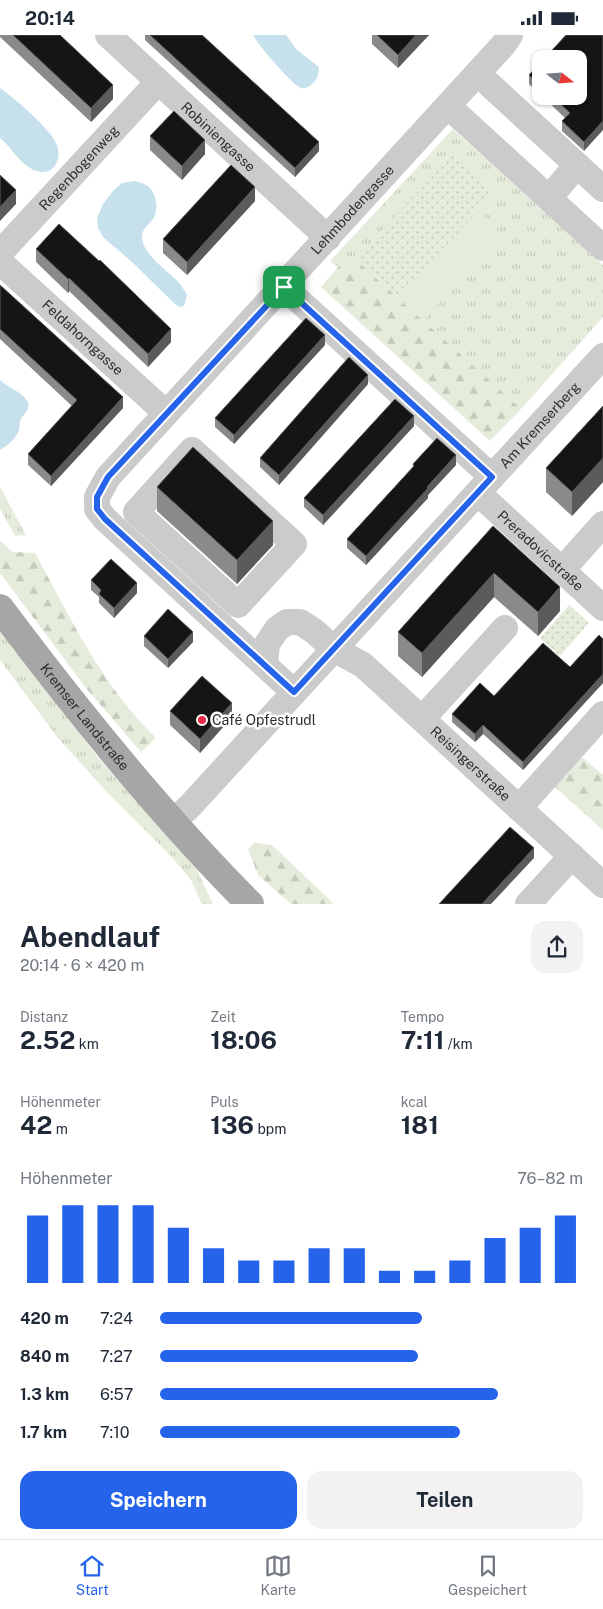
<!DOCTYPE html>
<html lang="de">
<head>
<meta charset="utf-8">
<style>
  :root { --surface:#fff; --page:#f2f2f3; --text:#1f2937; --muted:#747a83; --line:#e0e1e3; --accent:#2563eb }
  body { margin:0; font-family:"Public Sans",sans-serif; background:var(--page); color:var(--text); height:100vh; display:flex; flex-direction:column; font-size:19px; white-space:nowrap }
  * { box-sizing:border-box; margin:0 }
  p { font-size:16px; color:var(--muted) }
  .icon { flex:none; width:28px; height:28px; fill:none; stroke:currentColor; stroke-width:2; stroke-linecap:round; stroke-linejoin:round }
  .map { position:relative; height:869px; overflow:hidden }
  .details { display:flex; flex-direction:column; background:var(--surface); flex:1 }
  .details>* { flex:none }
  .needle { width:32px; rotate:107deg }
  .buttons { position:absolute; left:532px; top:15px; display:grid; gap:10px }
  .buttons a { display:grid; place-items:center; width:55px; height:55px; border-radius:10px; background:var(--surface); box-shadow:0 1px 4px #0004; font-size:25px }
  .pin { position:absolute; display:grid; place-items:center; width:42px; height:42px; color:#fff; margin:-21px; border-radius:10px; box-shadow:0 2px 8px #0006 }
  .round { display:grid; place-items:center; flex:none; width:52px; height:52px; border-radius:15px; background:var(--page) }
  .overview { display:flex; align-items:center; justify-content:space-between; height:85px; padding:0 20px }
  h1 { font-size:28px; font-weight:700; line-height:38px }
  .figures { display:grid; grid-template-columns:repeat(3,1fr); gap:8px; height:85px; padding:5px 20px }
  .figures div { display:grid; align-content:center }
  .figures b { font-size:25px; font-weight:700 }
  .figures small { font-size:14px; font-weight:400 }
  .figures p { font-size:14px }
  .chart { height:140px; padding:10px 20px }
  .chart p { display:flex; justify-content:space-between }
  .chart svg { width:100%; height:90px; margin-top:5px; stroke:var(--accent); stroke-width:6 }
  .action { display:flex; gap:10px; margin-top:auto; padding:10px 20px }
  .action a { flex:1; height:58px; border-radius:15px; background:var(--accent); color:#fff; font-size:20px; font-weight:700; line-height:58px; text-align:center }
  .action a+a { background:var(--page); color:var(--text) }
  ul { padding:0 20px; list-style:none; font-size:16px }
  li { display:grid; grid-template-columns:80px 60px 1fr; align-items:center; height:38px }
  li i { height:12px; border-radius:6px; background:var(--accent) }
  .status { display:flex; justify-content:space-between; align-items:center; height:35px; padding:0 25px; background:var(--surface); direction:ltr }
  .status svg { height:14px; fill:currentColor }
  .tabs { display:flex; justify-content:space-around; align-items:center; height:70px; border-top:1px solid var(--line); background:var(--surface); font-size:14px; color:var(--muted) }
  .tabs a { display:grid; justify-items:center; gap:2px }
  .tabs .active { color:var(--accent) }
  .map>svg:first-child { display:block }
</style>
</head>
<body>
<div class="status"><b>20:14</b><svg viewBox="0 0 49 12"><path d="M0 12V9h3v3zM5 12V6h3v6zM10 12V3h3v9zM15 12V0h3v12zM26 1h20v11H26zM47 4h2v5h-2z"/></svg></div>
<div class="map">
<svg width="603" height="869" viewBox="0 0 603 869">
  <defs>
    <pattern id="grass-tufts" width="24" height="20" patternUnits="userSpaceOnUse" patternTransform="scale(1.25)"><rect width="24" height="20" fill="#e5ecdb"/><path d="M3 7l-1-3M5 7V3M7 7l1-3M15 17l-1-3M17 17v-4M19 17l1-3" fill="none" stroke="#c5cbbc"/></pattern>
    <pattern id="forest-firs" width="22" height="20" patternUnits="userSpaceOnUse" patternTransform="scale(1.25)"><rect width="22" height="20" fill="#e5ecdb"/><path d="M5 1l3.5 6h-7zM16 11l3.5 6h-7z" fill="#c5cbbc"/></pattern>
    <pattern id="park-dots" width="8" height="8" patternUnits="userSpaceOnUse" patternTransform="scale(1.25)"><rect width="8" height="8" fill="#e5ecdb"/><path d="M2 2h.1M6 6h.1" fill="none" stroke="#c5cbbc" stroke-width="1.8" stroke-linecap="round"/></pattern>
  </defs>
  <rect width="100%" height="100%" fill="#fff"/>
  <!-- grass -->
  <g fill="url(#grass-tufts)">
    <path d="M453 94 603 230V282L521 374 355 225 338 232 330 226Z"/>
    <path d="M0 452 26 500 15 501 0 474Z"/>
    <path d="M0 591 33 639 96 720 196 833 213 869H202L191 845 171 821 105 755 58 703 0 625Z"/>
  </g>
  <!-- forest -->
  <g fill="url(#forest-firs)">
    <path d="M355 224 521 374 490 406 321 252 338 232Z"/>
    <path d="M0 506 13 517 35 518C70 582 102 651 156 703L141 717 86 653 0 538Z"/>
    <path d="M582 722 603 740V795L555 752Z"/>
    <path d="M255 808 272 810 334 869H291L258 840 248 814Z"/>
  </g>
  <!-- park -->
  <g fill="url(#park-dots)">
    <path d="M453 119 495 158 398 263 355 224Z"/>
    <path d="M569 570 589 588 560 621 540 603Z"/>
  </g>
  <!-- pitch -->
  <path fill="#e5ecdb" d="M478 176 502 199 423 286 398 263Z"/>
  <!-- water -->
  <g fill="#c6e1ec">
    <path d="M253 0H286L297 15 319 32C319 39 317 45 312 49 309 52 305 54 301 53 293 51 257 9 253 0Z"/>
    <path d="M0 53C18 66 37 83 51 100 69 122 52 147 30 133 17 125 11 112 0 103Z"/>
    <path d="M135 146C138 147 143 148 146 150 156 156 159 172 154 182 151 189 142 192 142 202 142 220 170 237 181 250 183 253 185 257 187 260L184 271 179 272 174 268 133 228 103 202 98 193 97 183 103 169 113 156 122 148Z"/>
    <path d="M0 345C7 352 18 355 25 363 33 373 25 377 21 384 19 387 20 392 19 395 16 404 8 410 0 415Z"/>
  </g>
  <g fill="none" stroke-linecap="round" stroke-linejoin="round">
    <!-- minor -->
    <g stroke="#cbcbcb" stroke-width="26">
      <path id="s1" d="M108 0 328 203"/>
      <path d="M490 50 603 154"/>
      <path d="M448 71 603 213"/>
      <path d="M549 163 577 130"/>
      <path id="s2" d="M0 218 158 47"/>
      <path id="s3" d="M0 227 166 378"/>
      <path d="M284 252 492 442"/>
      <path d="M192 415 294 509 238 570 136 477Z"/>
      <path id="s4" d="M478 458 603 573"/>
      <path d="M562 535 603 489"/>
      <path id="s5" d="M265 629 267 609 277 594 287 587H300L314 596 334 614 363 630 603 850"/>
      <path id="s6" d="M294 657 105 484 97 474V462L108 442 504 9 510 0"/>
      <path d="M422 684 505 593"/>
      <path d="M519 773 603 679"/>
      <path id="s7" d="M174 786 190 771 603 321"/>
      <path d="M528 869 572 821"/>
    </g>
    <!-- major -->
    <path stroke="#a6a6a6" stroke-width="28" id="s8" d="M0 573C77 676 159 778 250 869"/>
  </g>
  <!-- wall -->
  <g fill="#8a8a8a">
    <path d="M0 0H60L113 64 91 87 0 2Z"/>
    <path d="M145 0H202L319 116 295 142 145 5Z"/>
    <path d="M372 0H429L398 33 372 9Z"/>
    <path d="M603 0 584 116 562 96V86L565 83 542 61H579Z"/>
    <path d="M541 27V61L529 49V40Z"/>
    <path d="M150 101 205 119 182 145 150 115Z"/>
    <path d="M255 166 187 240 163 218V204Z"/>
    <path d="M36 214 171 307 148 332 69 256 68 258 36 227Z"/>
    <path d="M0 250 123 373 51 451 28 430V419L72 371 0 304Z"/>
    <path d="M325 310 234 409 215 392V383Z"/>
    <path d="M368 349 279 450 260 432V423Z"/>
    <path d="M603 371V447L572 481 546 457V433Z"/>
    <path d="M414 391 323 490 304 472V463Z"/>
    <path d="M413 429 456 430 428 460V463L366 530 347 513V504L413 432Z"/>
    <path d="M157 452 273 510 237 549 157 476Z"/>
    <path d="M493 491 560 576 538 601 494 562 422 642 398 621V597Z"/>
    <path d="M91 545 137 558 114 583 99 568V562L91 555Z"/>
    <path d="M144 601 193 607 168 633 144 611Z"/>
    <path d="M603 604V648L523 735 483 699 475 707 452 687V679L570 632Z"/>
    <path d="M170 676 232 682 200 718 170 690Z"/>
  </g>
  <!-- shaded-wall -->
  <g fill="#5b5b5b">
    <path d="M416 0H429L398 33V20Z"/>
    <path d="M113 50V64L91 87V73Z"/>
    <path d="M603 86V95L584 116V107Z"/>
    <path d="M205 105V119L182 145V131Z"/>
    <path d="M319 107V116L295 142V133Z"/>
    <path d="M255 152V166L187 240V227Z"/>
    <path d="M16 155V169L0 186V172Z"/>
    <path d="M69 243V256L68 258V244Z"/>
    <path d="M171 294V307L148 332V319Z"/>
    <path d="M325 300V310L234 409V400Z"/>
    <path d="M368 340V349L279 450V440Z"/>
    <path d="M123 362V373L51 451V441Z"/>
    <path d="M414 381V391L323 490V480Z"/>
    <path d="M456 420V430L428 460V463L366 530V521Z"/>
    <path d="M603 423V447L572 481V457Z"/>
    <path d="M273 486V510L237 549V525Z"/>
    <path d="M494 538V562L422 642V618Z"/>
    <path d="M137 548V558L114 583V573Z"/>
    <path d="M560 552V576L538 601V577Z"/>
    <path d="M193 597V607L168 633V624Z"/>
    <path d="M603 639V648L523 735V727Z"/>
    <path d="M232 668V682L200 718V704Z"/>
    <path d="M483 690V699L475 707V699Z"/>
    <path d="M534 813V823L491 869H482Z"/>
  </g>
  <!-- building -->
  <g fill="#151515" stroke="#5b5b5b">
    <path d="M13 0H60L113 50 91 73Z"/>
    <path d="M150 0H202L319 107 295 133Z"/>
    <path d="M377 0H416L398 20Z"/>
    <path d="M566 0H603V86L584 107 562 86 570 78 552 61H579V24H544Z"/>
    <path d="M541 27V51L529 40Z"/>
    <path d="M174 76 205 105 182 131 150 101Z"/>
    <path d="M231 130 255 152 187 227 163 204Z"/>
    <path d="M0 140 16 155 0 172Z"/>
    <path d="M59 189 99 226 100 225 171 294 148 319 69 243 68 244 36 214Z"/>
    <path d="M0 250 123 362 51 441 28 419 77 365 0 294Z"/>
    <path d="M306 283 325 300 234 400 215 383Z"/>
    <path d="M349 322 368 340 279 440 260 423Z"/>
    <path d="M395 364 414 381 323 480 304 463Z"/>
    <path d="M603 371V423L572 457 546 433Z"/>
    <path d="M437 403 456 420 427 452 428 453 366 521 347 504 414 431 413 429Z"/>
    <path d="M193 412 273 486 237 525 157 452Z"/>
    <path d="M493 491 560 552 538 577 494 538 422 618 398 597Z"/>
    <path d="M111 524 137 548 114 573 99 559 101 555 91 545Z"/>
    <path d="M168 574 193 597 168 624 144 601Z"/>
    <path d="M599 600 603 604V639L523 727 483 690 475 699 452 679 480 648 494 661 543 608 570 632Z"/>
    <path d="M202 641 232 668 200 704 170 676Z"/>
    <path d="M510 792 534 813 482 869H439Z"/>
  </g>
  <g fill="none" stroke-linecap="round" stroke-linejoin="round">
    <defs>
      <path id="route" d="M284 252 492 442 294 657 105 484 97 474V462L108 442Z"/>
    </defs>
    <!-- route casing -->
    <use href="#route" stroke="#fff" stroke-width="10"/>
    <!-- route -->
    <use href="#route" stroke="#2563eb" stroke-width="6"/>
  </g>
  <!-- markers -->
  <circle fill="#ea2a49" stroke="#fff" stroke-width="2" cx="202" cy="685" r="5"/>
  <g text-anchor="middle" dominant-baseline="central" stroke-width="5" stroke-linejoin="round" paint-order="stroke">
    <!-- street labels -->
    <g font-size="14" fill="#2e2e2e" stroke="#fff">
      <text stroke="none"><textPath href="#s1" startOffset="150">Robiniengasse</textPath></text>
      <text stroke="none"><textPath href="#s2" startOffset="116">Regenbogenweg</textPath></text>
      <text stroke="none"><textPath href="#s6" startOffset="666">Lehmbodengasse</textPath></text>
      <text stroke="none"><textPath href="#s3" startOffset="112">Feldahorngasse</textPath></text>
      <text stroke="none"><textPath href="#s7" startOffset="539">Am Kremserberg</textPath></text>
      <text stroke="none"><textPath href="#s4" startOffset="85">Preradovicstraße</textPath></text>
      <text stroke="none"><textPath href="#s8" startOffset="138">Kremser Landstraße</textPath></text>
      <text stroke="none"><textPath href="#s5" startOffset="286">Reisingerstraße</textPath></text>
    </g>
    <!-- poi labels -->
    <g font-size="14" fill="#2e2e2e" stroke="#fff" text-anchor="start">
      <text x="212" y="685">Café Opfestrudl</text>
    </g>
  </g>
</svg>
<div class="buttons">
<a><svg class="needle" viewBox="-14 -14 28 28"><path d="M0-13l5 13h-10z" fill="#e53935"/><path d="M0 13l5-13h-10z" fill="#747a83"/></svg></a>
</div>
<div class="pin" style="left:284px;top:252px;background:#1e9e55"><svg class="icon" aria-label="arrive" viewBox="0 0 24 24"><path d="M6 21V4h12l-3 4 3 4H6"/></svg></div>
</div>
<section class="details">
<div class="overview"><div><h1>Abendlauf</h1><p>20:14 · 6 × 420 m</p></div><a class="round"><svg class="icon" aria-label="share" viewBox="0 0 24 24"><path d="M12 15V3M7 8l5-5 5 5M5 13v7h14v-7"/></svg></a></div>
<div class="figures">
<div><p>Distanz</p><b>2.52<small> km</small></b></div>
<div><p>Zeit</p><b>18:06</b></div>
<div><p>Tempo</p><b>7:11<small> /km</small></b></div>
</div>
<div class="figures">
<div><p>Höhenmeter</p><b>42<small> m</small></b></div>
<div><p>Puls</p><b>136<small> bpm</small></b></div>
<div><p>kcal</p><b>181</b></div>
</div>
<div class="chart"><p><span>Höhenmeter</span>76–82 m</p>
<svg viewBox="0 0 160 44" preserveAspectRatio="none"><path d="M5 44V11M15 44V6M25 44V6M35 44V6M45 44V17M55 44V27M65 44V33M75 44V33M85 44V27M95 44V27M105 44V38M115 44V38M125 44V33M135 44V22M145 44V17M155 44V11"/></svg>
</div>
<ul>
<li><b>420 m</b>7:24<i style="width:62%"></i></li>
<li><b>840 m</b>7:27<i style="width:61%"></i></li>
<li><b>1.3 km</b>6:57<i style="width:80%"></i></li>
<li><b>1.7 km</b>7:10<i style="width:71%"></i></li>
</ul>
<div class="action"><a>Speichern</a><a>Teilen</a></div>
</section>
<nav class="tabs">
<a class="active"><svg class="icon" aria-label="home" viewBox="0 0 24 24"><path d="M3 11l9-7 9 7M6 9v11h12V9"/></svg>Start</a>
<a><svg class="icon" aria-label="map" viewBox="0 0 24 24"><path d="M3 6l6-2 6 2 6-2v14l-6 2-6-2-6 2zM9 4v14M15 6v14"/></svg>Karte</a>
<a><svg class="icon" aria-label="saved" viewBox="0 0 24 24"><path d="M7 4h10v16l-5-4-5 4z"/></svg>Gespeichert</a>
</nav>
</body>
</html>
